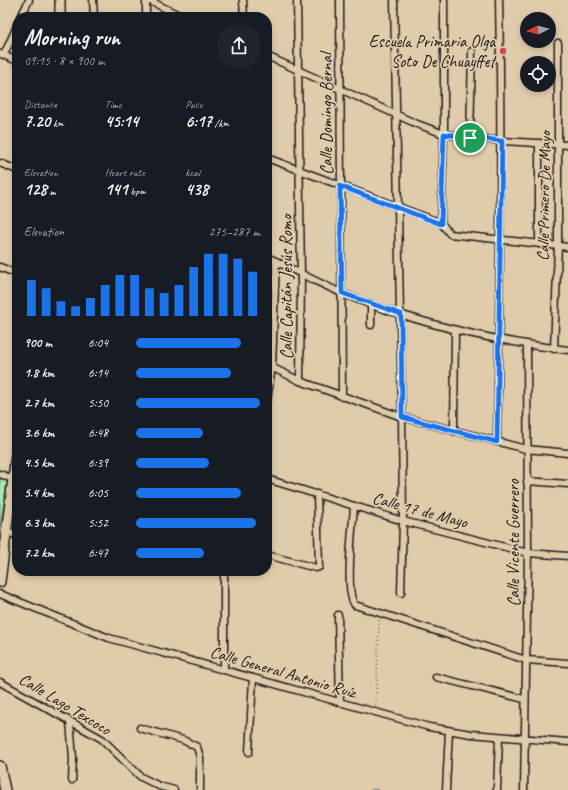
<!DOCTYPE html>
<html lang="en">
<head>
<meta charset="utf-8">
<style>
  :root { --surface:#171b24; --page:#20242c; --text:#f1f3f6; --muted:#9ea1a6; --accent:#1a73e8 }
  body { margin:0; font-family:Caveat,sans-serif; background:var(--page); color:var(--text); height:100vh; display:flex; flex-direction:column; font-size:15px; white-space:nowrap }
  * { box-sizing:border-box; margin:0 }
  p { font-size:13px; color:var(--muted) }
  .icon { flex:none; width:22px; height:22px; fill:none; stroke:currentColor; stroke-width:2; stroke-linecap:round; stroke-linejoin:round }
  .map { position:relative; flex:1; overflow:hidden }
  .sheet { position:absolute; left:12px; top:12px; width:260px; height:564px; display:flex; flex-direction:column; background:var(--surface); border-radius:16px; box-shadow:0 2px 6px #0003 }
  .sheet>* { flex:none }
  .needle { width:26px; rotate:264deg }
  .controls { position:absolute; left:520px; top:12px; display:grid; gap:8px }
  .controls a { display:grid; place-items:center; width:36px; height:36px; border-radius:50%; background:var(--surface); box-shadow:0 2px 6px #0003; font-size:20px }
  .pin { position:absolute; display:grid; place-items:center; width:34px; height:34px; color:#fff; margin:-17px; border:2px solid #fff; border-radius:50%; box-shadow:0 1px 4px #0007 }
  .round { display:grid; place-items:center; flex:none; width:42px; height:42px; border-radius:16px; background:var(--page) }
  .overview { display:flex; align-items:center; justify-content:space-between; height:68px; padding:0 12px }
  h1 { font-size:22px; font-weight:800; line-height:30px }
  .metrics { display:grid; grid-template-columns:repeat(3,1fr); gap:6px; height:68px; padding:4px 12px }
  .metrics div { display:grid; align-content:center }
  .metrics b { font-size:17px; font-weight:800 }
  .metrics small { font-size:11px; font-weight:400 }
  .metrics p { font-size:11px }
  .chart { height:112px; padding:8px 12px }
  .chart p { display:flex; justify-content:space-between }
  .chart svg { width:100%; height:72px; margin-top:4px; stroke:var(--accent); stroke-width:6 }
  ul { padding:0 12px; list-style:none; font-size:13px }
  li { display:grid; grid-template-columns:64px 48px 1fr; align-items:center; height:30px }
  li i { height:10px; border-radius:5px; background:var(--accent) }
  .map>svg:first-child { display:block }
</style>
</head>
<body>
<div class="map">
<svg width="568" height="790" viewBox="0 0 568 790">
  <rect width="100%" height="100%" fill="#e0ccaa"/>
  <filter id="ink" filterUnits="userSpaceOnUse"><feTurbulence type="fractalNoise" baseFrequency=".025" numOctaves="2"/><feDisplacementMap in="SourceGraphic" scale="8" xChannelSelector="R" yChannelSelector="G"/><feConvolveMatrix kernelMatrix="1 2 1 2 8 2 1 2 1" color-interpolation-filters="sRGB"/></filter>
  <g filter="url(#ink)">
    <!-- green -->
    <path fill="#a9edb8" stroke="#62846a" d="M0 478 7 481 0 528Z"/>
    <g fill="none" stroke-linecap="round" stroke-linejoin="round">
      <!-- stream -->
      <path stroke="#678ba1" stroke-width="2" d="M372 790H377"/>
      <defs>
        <g id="street">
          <path d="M93 0 94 17"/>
          <path d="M148 0 183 17"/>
          <path d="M243 0 244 17"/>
          <path d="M297 0 301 274 300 381"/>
          <path d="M340 0 342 397"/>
          <path d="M394 0 402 417 403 521 401 593"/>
          <path d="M444 0V134L441 223 450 234 568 247"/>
          <path d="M21 17 29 0"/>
          <path d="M146 17V0"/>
          <path d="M1 54 17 61"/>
          <path d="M4 55 17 26"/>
          <path d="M267 56 417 124 444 134 502 141 568 145"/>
          <path d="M470 138 472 51"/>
          <path d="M539 143V244"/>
          <path d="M267 158 441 223"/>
          <path d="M0 163 17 170"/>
          <path d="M267 257C293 269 318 283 344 294 416 323 491 341 568 350"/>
          <path d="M0 267 17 274"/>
          <path d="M371 304V325"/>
          <path d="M554 349 558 246V43"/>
          <path d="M267 365 300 381 402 417 526 449 568 453"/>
          <path d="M267 400 272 367 276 261"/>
          <path d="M454 431 455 330"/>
          <path d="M497 442C500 294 502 147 499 0"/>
          <path d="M0 474 15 480"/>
          <path d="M267 479 403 521 528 553 568 556"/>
          <path d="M527 481 568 484"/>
          <path d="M354 506C353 524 344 594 355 605L526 660 568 663"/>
          <path d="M7 531 17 536"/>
          <path d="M267 555 316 568 319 567 317 494"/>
          <path d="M224 571V670"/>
          <path d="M0 594 109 638 429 727 471 734 568 742"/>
          <path d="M338 615 340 703"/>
          <path d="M436 677 524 699"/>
          <path d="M0 682 102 739 141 777 159 786 174 790"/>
          <path d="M70 722 73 758 72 780"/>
          <path d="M140 728 183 740 197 747 200 757V790"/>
          <path d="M249 752 253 678"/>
          <path d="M446 790 449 731"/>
          <path d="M497 790 499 737"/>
          <path d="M524 790 528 553 527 346"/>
        </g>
        <g id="secondary">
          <path d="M60 0V17"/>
          <path d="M0 582 17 447"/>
          <path d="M0 766 5 790"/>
        </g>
      </defs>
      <!-- street casing -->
      <use href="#street" stroke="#1c1c1c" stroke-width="9"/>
      <!-- secondary casing -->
      <use href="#secondary" stroke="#1c1c1c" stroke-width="12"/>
      <!-- path -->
      <path stroke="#1c1c1c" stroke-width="1" stroke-dasharray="1 3" stroke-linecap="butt" d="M376 705 379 620"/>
      <!-- street -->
      <use href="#street" stroke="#e0ccaa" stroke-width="6"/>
      <!-- secondary -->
      <use href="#secondary" stroke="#e0ccaa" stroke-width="9"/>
    </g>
  </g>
  <g fill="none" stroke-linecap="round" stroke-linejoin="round" filter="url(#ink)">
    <defs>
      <path id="route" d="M444 134 502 141 497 442 402 417 401 314 342 293 340 186 441 224Z"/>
    </defs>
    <!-- route casing -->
    <use href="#route" stroke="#fff" stroke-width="8"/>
    <!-- route -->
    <use href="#route" stroke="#1a73e8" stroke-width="5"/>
  </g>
  <!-- markers -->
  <circle fill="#d1495b" stroke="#e0ccaa" stroke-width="1.5" cx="503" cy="51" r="4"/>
  <g text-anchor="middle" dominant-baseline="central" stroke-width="3.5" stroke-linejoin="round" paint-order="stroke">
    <!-- poi labels -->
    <g font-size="17" fill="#1c1c1c" stroke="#e0ccaa" text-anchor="end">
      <text x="495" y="41">Escuela Primaria Olga<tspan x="495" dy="20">Soto De Chuayffet</tspan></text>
    </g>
    <!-- street labels -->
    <g font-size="17" fill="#1c1c1c" stroke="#e0ccaa">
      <text transform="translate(326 114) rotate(-90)">Calle Domingo Bernal</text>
      <text transform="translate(544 196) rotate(-89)">Calle Primero De Mayo</text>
      <text transform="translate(286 287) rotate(-90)">Calle Capitán Jesús Romo</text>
      <text transform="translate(420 510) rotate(15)">Calle 17 de Mayo</text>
      <text transform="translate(513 543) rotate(-90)">Calle Vicente Guerrero</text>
      <text transform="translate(283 672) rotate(16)">Calle General Antonio Ruíz</text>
      <text transform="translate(65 704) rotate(31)">Calle Lago Texcoco</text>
    </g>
  </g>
</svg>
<div class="controls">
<a><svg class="needle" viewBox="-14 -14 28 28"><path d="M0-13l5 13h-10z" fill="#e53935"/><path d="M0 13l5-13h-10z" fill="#9ea1a6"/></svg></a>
<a><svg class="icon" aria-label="locate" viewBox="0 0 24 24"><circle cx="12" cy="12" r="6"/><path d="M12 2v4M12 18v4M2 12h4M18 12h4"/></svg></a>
</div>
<div class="pin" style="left:470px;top:138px;background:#1e9e55"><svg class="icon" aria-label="arrive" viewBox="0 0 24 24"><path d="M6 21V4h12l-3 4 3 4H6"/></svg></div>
<section class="sheet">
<div class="overview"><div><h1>Morning run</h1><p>09:15 · 8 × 900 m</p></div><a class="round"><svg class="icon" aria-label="share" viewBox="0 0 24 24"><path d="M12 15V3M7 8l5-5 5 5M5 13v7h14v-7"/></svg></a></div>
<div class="metrics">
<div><p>Distance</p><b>7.20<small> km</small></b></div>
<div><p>Time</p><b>45:14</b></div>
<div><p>Pace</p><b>6:17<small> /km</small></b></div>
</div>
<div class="metrics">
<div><p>Elevation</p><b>128<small> m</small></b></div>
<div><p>Heart rate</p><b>141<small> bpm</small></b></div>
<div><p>kcal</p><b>438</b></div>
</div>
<div class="chart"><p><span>Elevation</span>275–287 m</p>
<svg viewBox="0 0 160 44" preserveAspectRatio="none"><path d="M5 44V22M15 44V27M25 44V35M35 44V38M45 44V33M55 44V25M65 44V19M75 44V19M85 44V27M95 44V30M105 44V25M115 44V14M125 44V6M135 44V6M145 44V9M155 44V17"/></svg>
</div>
<ul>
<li><b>900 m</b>6:04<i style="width:85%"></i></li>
<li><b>1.8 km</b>6:14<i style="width:77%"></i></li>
<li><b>2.7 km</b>5:50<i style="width:100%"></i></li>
<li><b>3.6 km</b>6:48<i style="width:54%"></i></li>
<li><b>4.5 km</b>6:39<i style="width:59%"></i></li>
<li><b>5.4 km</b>6:05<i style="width:85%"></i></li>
<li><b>6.3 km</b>5:52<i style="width:97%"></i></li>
<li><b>7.2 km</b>6:47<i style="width:55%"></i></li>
</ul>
</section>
</div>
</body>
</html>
